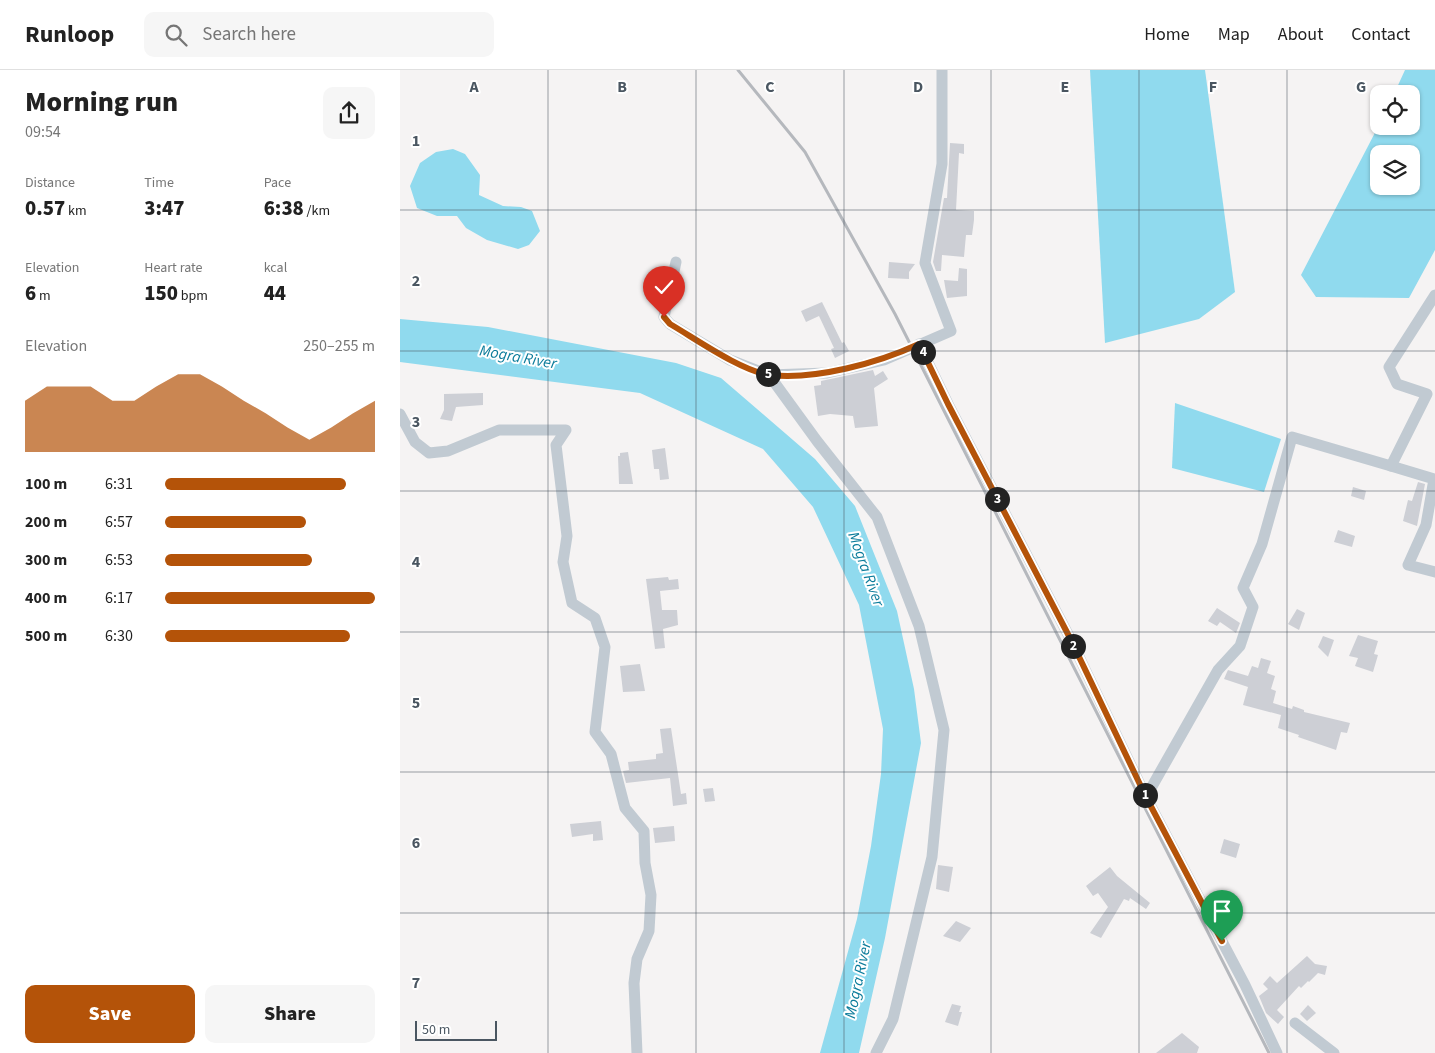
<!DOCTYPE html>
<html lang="en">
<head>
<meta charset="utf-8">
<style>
  :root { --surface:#fff; --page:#f6f6f6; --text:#222; --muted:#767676; --line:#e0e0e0; --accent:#b45309 }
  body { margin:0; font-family:"Source Sans 3",sans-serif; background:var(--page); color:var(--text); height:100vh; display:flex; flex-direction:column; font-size:19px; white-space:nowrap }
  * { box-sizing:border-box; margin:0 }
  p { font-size:16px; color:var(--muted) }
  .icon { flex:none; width:28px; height:28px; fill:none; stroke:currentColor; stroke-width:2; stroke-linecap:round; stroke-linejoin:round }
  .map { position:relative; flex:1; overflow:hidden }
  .panel { display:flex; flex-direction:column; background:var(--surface); width:400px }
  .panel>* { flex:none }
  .buttons { position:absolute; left:970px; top:15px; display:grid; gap:10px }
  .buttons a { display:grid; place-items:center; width:50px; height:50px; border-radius:10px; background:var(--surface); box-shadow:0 1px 4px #0004; font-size:25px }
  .scale { position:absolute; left:15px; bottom:12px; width:82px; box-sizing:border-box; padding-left:5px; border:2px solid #4a5661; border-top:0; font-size:14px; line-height:18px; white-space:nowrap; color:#4a5661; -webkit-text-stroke:4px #fff; paint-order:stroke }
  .pin { position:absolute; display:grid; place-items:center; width:42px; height:42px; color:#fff; margin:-51px -21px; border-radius:50% 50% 50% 0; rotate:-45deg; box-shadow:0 0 5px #0007 }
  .pin .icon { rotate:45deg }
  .km { position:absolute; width:25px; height:25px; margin:-12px; border-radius:50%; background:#222; color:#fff; font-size:14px; line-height:25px; text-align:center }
  .round { display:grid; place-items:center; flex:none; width:52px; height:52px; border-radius:10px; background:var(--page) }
  .summary { display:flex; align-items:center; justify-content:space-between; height:85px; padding:0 25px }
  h1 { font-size:28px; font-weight:800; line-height:38px }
  .metrics { display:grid; grid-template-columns:repeat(3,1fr); gap:8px; height:85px; padding:5px 25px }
  .metrics div { display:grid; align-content:center }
  .metrics b { font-size:21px; font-weight:800 }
  .metrics small { font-size:14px; font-weight:400 }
  .metrics p { font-size:14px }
  .chart { height:140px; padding:10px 25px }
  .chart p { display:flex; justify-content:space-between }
  .chart svg { width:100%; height:90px; margin-top:5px; fill:var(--accent); opacity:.7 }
  .primary-button { display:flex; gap:10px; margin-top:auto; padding:10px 25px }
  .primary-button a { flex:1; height:58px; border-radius:10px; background:var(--accent); color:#fff; font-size:20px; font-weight:800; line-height:58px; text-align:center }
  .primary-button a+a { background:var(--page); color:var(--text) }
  ul { padding:0 25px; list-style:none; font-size:16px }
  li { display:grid; grid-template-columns:80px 60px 1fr; align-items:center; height:38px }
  li i { height:12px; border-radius:6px; background:var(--accent) }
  header { display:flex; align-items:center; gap:30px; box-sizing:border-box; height:70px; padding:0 25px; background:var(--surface); border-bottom:1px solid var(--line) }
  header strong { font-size:24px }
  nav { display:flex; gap:28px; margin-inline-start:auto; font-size:18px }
  .search { width:350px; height:45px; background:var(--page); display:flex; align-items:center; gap:12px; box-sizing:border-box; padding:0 18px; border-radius:10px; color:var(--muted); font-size:19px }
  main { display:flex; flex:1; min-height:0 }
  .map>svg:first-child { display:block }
</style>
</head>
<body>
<header>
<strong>Runloop</strong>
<div class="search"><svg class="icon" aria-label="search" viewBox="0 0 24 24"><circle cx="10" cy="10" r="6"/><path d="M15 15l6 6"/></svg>Search here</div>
<nav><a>Home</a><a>Map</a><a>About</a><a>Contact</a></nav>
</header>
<main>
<section class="panel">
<div class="summary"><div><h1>Morning run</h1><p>09:54</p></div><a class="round"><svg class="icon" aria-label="share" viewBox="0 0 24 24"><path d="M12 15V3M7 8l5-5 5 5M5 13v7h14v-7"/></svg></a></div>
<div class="metrics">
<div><p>Distance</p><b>0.57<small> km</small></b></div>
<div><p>Time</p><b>3:47</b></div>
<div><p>Pace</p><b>6:38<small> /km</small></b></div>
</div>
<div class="metrics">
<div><p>Elevation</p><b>6<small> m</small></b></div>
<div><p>Heart rate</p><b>150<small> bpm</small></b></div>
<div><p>kcal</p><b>44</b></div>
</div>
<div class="chart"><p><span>Elevation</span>250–255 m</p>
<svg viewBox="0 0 160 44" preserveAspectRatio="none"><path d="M0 44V19L10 12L20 12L30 12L40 19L50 19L60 12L70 6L80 6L90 12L100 19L110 25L120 32L130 38L140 32L150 25L160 19V44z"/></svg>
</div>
<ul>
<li><b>100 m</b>6:31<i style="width:86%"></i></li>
<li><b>200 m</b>6:57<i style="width:67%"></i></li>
<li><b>300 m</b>6:53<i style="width:70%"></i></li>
<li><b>400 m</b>6:17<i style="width:100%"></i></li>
<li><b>500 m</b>6:30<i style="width:88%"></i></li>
</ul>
<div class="primary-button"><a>Save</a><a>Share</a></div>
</section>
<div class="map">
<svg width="1035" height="983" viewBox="0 0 1035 983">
  <rect width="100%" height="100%" fill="#f5f3f3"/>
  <!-- water -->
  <g fill="#90daee" fill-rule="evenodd">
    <path d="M690 0H805L835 222 799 249 705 273Z"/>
    <path d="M1005 0H1035V180L1009 228 916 227 901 205 979 55 1011 56V24H994ZM979 84H1011V116H979Z"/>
    <path d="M53 79 65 84 80 105 79 125 103 136 121 137 132 141 140 161 129 175 118 179 87 170 66 158 57 146H37L17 138 10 116 20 93 36 82Z"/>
    <path d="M0 249 88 257 276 293 321 308 415 389 455 436 497 541 514 619 521 673 485 868 459 983H420L457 849 471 776 481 704 483 659 459 535 413 437 363 379 240 323 0 292Z"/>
    <path d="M775 333 881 369 864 422 772 398Z"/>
  </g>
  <!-- building -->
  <g fill="#cdcfd5">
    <path d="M550 73 564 74V84L559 83 556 140 574 141V150L572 165H566L564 187 542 185 541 201H536L533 192 544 128H547Z"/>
    <path d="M489 192 515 194 509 202V209L488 208Z"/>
    <path d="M559 198 567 199V226L547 228 544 210 558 211Z"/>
    <path d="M422 232 442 273 444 272 449 281 435 288 431 279 434 278 419 246 406 252 401 241Z"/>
    <path d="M473 300 475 306 483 301 488 309 474 318 478 356 455 358 453 346 430 344 418 346 414 316 421 315V311Z"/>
    <path d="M83 323V335L56 337 52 351 40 349 44 340V324Z"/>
    <path d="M265 378 269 409 260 410 259 399H254L252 380Z"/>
    <path d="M228 382 233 414H219L218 386H220V383Z"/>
    <path d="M1018 412 1025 414 1017 456 1003 451 1008 430 1012 431Z"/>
    <path d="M953 417 966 421 964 430 951 426Z"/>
    <path d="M938 460 955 466 952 477 934 472Z"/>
    <path d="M268 507 269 510 278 509 279 519 260 521 262 540H277L278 555 263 559 265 578 255 579 246 509Z"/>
    <path d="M817 538 840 553 836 563 820 552 817 556 808 551Z"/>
    <path d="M897 539 905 543 899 560 888 554Z"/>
    <path d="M958 565 978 571 974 584 978 585 973 602 955 596 958 588 949 586Z"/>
    <path d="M923 566 934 570 928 587 918 577Z"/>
    <path d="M861 588 871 591 867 603 875 606 871 619 876 621 873 633 892 639 893 636 904 640V642L950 653 947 663 941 662 936 680 898 667 899 665 878 658 881 645 843 635 848 617 824 609 827 602 828 600 848 606 852 596 858 598Z"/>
    <path d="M240 594 245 621 223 622 220 596Z"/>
    <path d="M271 658 281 724 286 723 287 734 273 736 270 708 226 713 223 701 229 700 228 692 256 689V684L263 683 260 659Z"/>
    <path d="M313 718 315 731 305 732 303 719Z"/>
    <path d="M201 751 203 770 193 771V764L172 767 170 754Z"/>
    <path d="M274 756 275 771 255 773 253 758Z"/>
    <path d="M824 769 840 774 836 788 820 783Z"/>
    <path d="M538 795 553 797 549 822 536 819Z"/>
    <path d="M710 797 717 806 750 833 746 839 730 828 729 831 724 829 701 868 690 863 708 837 698 823 693 826 686 816Z"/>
    <path d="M556 851 571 858 560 872 543 866Z"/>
    <path d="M907 886 915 894 927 896 925 905 918 903 909 912 908 911 901 918 899 916 877 940 884 947 878 954 866 943 859 926 868 919 863 914 870 906 877 913Z"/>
    <path d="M552 934 561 936 559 942H562L558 956 545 952Z"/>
    <path d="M908 935 916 943 907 951 900 944Z"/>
    <path d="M782 963 799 977 797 983H756Z"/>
  </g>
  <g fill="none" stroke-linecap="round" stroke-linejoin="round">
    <!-- street -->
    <g stroke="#c1cad2" stroke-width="11">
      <path d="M276 192 264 247 270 254 330 290 369 305 427 303 484 290 551 261 525 193 542 94V0"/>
      <path d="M1035 225 989 297 997 314 1027 324 991 396 1034 409 1026 455 1008 495 1035 502"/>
      <path d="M519 274 548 334 671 570 746 727 845 915 877 983"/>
      <path d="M369 305 417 371 477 447 519 556 544 660 532 787 493 949 476 983"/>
      <path d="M0 344 15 372 29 383 48 381 99 360H166L156 375 167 466 163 492 172 533 195 548 205 577 195 662 211 684 225 738 244 761 245 793 251 825 249 861 237 889 234 913 237 983"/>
      <path d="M746 727 818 600 840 576 853 537 843 518 862 474 892 367 991 396"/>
      <path d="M895 953 934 983"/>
    </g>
    <!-- rail -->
    <path stroke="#b5b8bd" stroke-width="3" d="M338 0 405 82 495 244 869 983"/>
  </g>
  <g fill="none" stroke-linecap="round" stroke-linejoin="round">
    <defs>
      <path id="route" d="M264 247 270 254C296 269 341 301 370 305 416 310 478 293 519 274L548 334 671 570 746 727 822 871"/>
    </defs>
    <!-- route casing -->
    <use href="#route" stroke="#fff" stroke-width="10"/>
    <!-- route -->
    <use href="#route" stroke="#b45309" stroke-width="6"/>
  </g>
  <!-- grid -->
  <path fill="none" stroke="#4a5661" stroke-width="1" stroke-opacity="0.55" d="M148 0V983M296 0V983M444 0V983M591 0V983M739 0V983M887 0V983M0 140H1035M0 281H1035M0 421H1035M0 562H1035M0 702H1035M0 843H1035"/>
  <g text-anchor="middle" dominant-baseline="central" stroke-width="4" stroke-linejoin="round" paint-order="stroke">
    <!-- water labels -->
    <g font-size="16" font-style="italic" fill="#0c7c9b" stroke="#fff">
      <text transform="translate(118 287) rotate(10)">Mogra River</text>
      <text transform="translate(466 499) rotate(70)">Mogra River</text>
      <text transform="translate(458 910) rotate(-78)">Mogra River</text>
    </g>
  </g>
  <g font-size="16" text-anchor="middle" font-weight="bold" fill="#4a5661" stroke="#fff" stroke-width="4" stroke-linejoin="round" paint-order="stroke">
    <text x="74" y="22">A</text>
    <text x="222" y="22">B</text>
    <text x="370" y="22">C</text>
    <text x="518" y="22">D</text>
    <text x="665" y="22">E</text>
    <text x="813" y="22">F</text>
    <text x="961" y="22">G</text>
    <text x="16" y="76">1</text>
    <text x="16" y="216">2</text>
    <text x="16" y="357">3</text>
    <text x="16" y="497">4</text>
    <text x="16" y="638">5</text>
    <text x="16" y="778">6</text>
    <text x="16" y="918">7</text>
  </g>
</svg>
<div class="buttons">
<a><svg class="icon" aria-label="locate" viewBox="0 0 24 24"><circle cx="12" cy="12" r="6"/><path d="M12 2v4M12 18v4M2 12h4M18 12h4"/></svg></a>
<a><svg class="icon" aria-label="layers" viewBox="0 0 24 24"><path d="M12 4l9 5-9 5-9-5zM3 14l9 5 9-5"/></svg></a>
</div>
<div class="scale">50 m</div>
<div class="pin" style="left:822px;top:871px;background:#1e9e55"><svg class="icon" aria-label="arrive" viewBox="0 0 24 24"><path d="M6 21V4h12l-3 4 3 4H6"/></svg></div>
<div class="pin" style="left:264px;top:247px;background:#d93025"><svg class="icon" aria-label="check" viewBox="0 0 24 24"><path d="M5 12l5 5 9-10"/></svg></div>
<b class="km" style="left:745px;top:725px">1</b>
<b class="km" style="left:673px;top:576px">2</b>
<b class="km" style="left:597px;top:429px">3</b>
<b class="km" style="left:523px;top:282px">4</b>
<b class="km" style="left:368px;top:304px">5</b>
</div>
</main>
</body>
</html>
